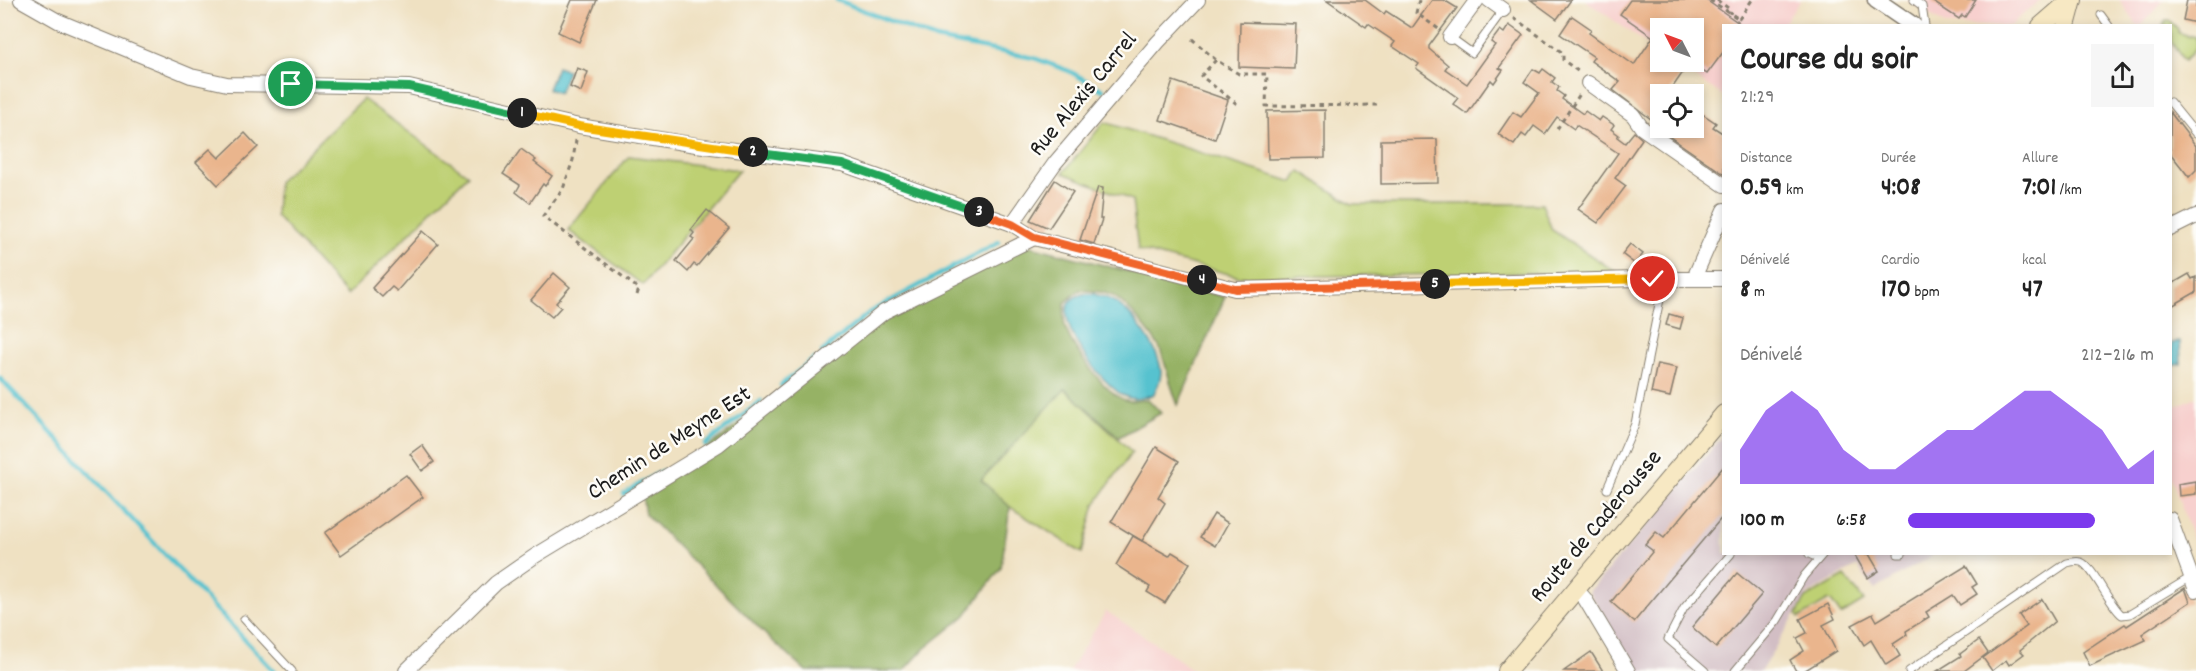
<!DOCTYPE html>
<html lang="fr">
<head>
<meta charset="utf-8">
<style>
  :root { --surface:#fff; --page:#f6f6f6; --text:#222; --muted:#767676; --accent:#7c3aed }
  body { margin:0; font-family:Dekko,sans-serif; background:var(--page); color:var(--text); height:100vh; display:flex; flex-direction:column; font-size:22px; white-space:nowrap }
  * { box-sizing:border-box; margin:0 }
  p { font-size:20px; color:var(--muted) }
  .icon { flex:none; width:33px; height:33px; fill:none; stroke:currentColor; stroke-width:2; stroke-linecap:round; stroke-linejoin:round }
  .map { position:relative; flex:1; overflow:hidden }
  .panel { position:absolute; left:1722px; top:24px; width:450px; height:531px; display:flex; flex-direction:column; background:var(--surface); border-radius:0px; box-shadow:0 3px 9px #0003 }
  .panel>* { flex:none }
  .needle { width:39px; rotate:312deg }
  .fabs { position:absolute; left:1650px; top:18px; display:grid; gap:12px }
  .fabs a { display:grid; place-items:center; width:54px; height:54px; border-radius:0px; background:var(--surface); box-shadow:0 3px 9px #0003; font-size:30px }
  .pin { position:absolute; display:grid; place-items:center; width:51px; height:51px; color:#fff; margin:-26px; border:3px solid #fff; border-radius:50%; box-shadow:0 2px 6px #0007 }
  .km { position:absolute; width:30px; height:30px; margin:-15px; border-radius:50%; background:#222; color:#fff; font-size:16px; line-height:30px; text-align:center }
  .round { display:grid; place-items:center; flex:none; width:63px; height:63px; border-radius:0px; background:var(--page) }
  .overview { display:flex; align-items:center; justify-content:space-between; height:102px; padding:0 18px }
  h1 { font-size:33px; font-weight:800; line-height:45px }
  .stats { display:grid; grid-template-columns:repeat(3,1fr); gap:9px; height:102px; padding:6px 18px }
  .stats div { display:grid; align-content:center }
  .stats b { font-size:26px; font-weight:800 }
  .stats small { font-size:16px; font-weight:400 }
  .stats p { font-size:16px }
  .chart { height:168px; padding:12px 18px }
  .chart p { display:flex; justify-content:space-between }
  .chart svg { width:100%; height:108px; margin-top:6px; fill:var(--accent); opacity:.7 }
  ul { padding:0 18px; list-style:none; font-size:20px }
  li { display:grid; grid-template-columns:96px 72px 1fr; align-items:center; height:45px }
  li i { height:15px; border-radius:8px; background:var(--accent) }
  .map>svg:first-child { display:block }
</style>
</head>
<body>
<div class="map">
<svg width="2196" height="671" viewBox="0 0 2196 671">
  <rect width="100%" height="100%" fill="#fdfcf7"/>
  <filter id="ink" filterUnits="userSpaceOnUse"><feTurbulence type="fractalNoise" baseFrequency=".0167" numOctaves="2"/><feDisplacementMap in="SourceGraphic" scale="12" xChannelSelector="R" yChannelSelector="G"/><feConvolveMatrix kernelMatrix="1 2 1 2 8 2 1 2 1" color-interpolation-filters="sRGB"/></filter>
  <filter id="wash" filterUnits="userSpaceOnUse"><feTurbulence type="fractalNoise" baseFrequency=".008" numOctaves="4" result="noise"/><feDisplacementMap in="SourceGraphic" scale="24" xChannelSelector="R" yChannelSelector="G"/><feGaussianBlur stdDeviation="1.35" result="paint"/><feColorMatrix in="noise" values="0 0 0 0 0 0 0 0 0 0 0 0 0 0 0 0 0 1.4 0 .05"/><feComposite in="paint" operator="in"/></filter>
  <g filter="url(#wash)">
    <rect width="100%" height="100%" fill="#efe1c2"/>
    <!-- built -->
    <g fill="#f7d0ce">
      <path d="M1585 0H1801L1783 25 1724 26 1723 96 1673 62H1694V28H1660V53Z"/>
      <path d="M1907 0H2042L2020 16 2011 26 1946 25Z"/>
      <path d="M2119 0H2164L2141 25 2138 26Z"/>
      <path d="M2196 397V550L2171 476V408Z"/>
      <path d="M1106 611 1177 658 1194 671H1069Z"/>
    </g>
    <!-- industrial -->
    <path fill="#d2bec4" d="M1723 436 1724 554H1934L1875 590 1857 566 1807 595 1761 671H1636L1589 592Z"/>
    <!-- green -->
    <g fill="#bed073" stroke="#6d7648" stroke-width="1.5">
      <path d="M2169 20 2178 29V33L2196 37V48L2184 61 2171 42 2170 26 2163 25 2166 21Z"/>
      <path d="M363 99 468 175 347 295 276 216 278 182Z"/>
      <path d="M1104 122 1293 182 1300 171 1352 204H1542L1552 230 1616 272 1240 277 1138 250 1132 200 1063 173Z"/>
      <path d="M629 156 739 170 643 285 568 230Z"/>
      <path d="M1065 388 1132 452 1095 504 1082 553 1010 507 981 480Z"/>
      <path d="M1845 576 1864 601 1841 615 1832 602 1829 600 1799 618 1797 614 1806 598Z"/>
    </g>
    <!-- forest -->
    <path fill="#96b265" stroke="#596740" stroke-width="1.5" d="M1027 245 1225 297 1178 405C1170 386 1167 366 1159 347 1153 335 1128 306 1116 298 1106 291 1091 291 1079 290L1065 303C1065 310 1063 320 1065 326 1071 346 1105 393 1125 400 1131 402 1142 400 1148 399L1161 413 1119 437 1065 389 981 480 1010 507 1001 568 965 616 924 649 904 671H806L767 636 645 514 642 496 883 319Z"/>
    <!-- water -->
    <g fill="#56c2cf" stroke="#396f76" stroke-width="1.5">
      <path d="M557 67 568 71 559 93 548 89Z"/>
      <path d="M1094 294C1100 296 1107 297 1112 300 1132 311 1160 349 1161 372 1161 379 1157 388 1154 394 1146 397 1135 401 1127 397 1105 390 1039 308 1080 295 1084 293 1090 294 1094 294Z"/>
      <path d="M2180 342 2181 364 2171 366V343Z"/>
    </g>
    <g fill="none" stroke-linecap="round" stroke-linejoin="round">
      <!-- stream -->
      <g stroke="#56c2cf" stroke-width="4.5">
        <path d="M837 0 936 39 1034 58 1069 71 1103 90"/>
        <path d="M822 352 870 312 999 242"/>
        <path d="M0 378 274 671"/>
        <path d="M781 385 814 359"/>
        <path d="M705 445 761 401"/>
        <path d="M624 494 662 471"/>
        <path d="M398 668 414 654"/>
      </g>
    </g>
    <g id="blocks">
      <!-- building -->
      <g fill="#eab58d">
        <path d="M572 0H597L579 42 558 32Z"/>
        <path d="M1327 0H1365L1384 14 1386 11 1412 28 1432 0H1444L1457 8 1429 46V49L1448 65 1445 69 1467 84 1495 45 1491 42 1500 30 1504 33 1509 25 1523 35 1499 68 1503 70 1494 83 1491 80 1467 114 1453 104 1458 98 1416 68 1419 64 1392 46 1395 42 1368 24 1366 27Z"/>
        <path d="M1531 0H1571L1557 19Z"/>
        <path d="M1630 0H1706L1743 26H1724V51L1707 74 1694 65V28H1660V62H1690L1668 94H1660V126L1613 90 1620 82 1591 61 1594 57 1560 34 1572 16 1591 29 1589 33 1634 65 1653 37 1620 14Z"/>
        <path d="M1930 0H1976L1965 17 1962 15 1959 19Z"/>
        <path d="M2187 0H2196V23L2183 20Z"/>
        <path d="M1240 22 1296 24 1294 69 1239 67Z"/>
        <path d="M577 68 588 72 581 92 570 87Z"/>
        <path d="M1533 69 1540 73 1543 69 1555 78 1552 82 1559 87 1557 91 1564 96 1562 99 1583 114 1585 111 1599 121 1602 117 1614 125 1611 129 1619 135 1617 137 1625 143 1634 132 1642 139 1615 178 1626 186 1598 223 1578 209 1618 153 1576 125 1574 129 1557 117 1545 134 1534 126 1526 137 1522 134 1514 145 1498 134 1513 112 1521 117 1539 93 1524 82Z"/>
        <path d="M1173 81 1228 100 1215 139 1160 120Z"/>
        <path d="M1325 110V158L1268 159 1267 111Z"/>
        <path d="M2170 112 2196 146V170L2189 177 2170 153Z"/>
        <path d="M1694 113 1701 118 1704 115 1716 123 1713 127 1724 134V174L1657 128H1694Z"/>
        <path d="M245 133 258 147 218 185 196 162 210 149 219 158Z"/>
        <path d="M1437 139 1438 183 1381 184V140Z"/>
        <path d="M521 149 536 160 534 162 552 176 545 186 543 184 530 203 516 192 520 185 503 174Z"/>
        <path d="M1055 180 1073 192 1049 228 1030 220Z"/>
        <path d="M1098 187 1103 188 1100 219H1102L1094 244 1080 240Z"/>
        <path d="M707 210 729 228 697 266 694 264 688 272 676 261 694 239 691 237 694 233 691 230Z"/>
        <path d="M423 231 438 244 397 291 392 287 382 297 372 288Z"/>
        <path d="M1630 244 1643 254 1635 264 1622 254Z"/>
        <path d="M554 273 570 287 556 303 561 307 552 317 531 300Z"/>
        <path d="M2189 274 2192 279 2196 277V292L2170 307V285Z"/>
        <path d="M1669 314 1683 318 1680 329 1666 325Z"/>
        <path d="M1657 364 1677 368 1670 397 1651 393Z"/>
        <path d="M422 445 434 462 422 471 410 454Z"/>
        <path d="M1156 447 1179 461 1158 497 1165 503 1142 541 1111 522Z"/>
        <path d="M1724 466V515L1634 622 1611 602 1653 551 1645 545 1656 532 1664 538Z"/>
        <path d="M406 475 423 497 341 555 325 533Z"/>
        <path d="M2196 481V494L2179 496 2178 484Z"/>
        <path d="M1214 514 1228 523 1215 546 1200 537Z"/>
        <path d="M1133 536 1169 556 1172 552 1190 563 1165 603 1147 592 1150 587 1116 565Z"/>
        <path d="M1854 554H1869L1879 571 1868 578Z"/>
        <path d="M1966 566 1977 584 1972 587 1977 594 1960 605 1953 595 1926 612 1929 617 1906 631 1907 635 1893 644 1900 656 1886 665 1871 640 1864 645 1852 625 1873 614 1877 621Z"/>
        <path d="M1737 573 1762 594 1716 648 1692 627Z"/>
        <path d="M2185 588 2190 602 2142 634 2146 640 2090 666 2083 652 2125 624 2127 626Z"/>
        <path d="M2042 599 2055 621 2020 650 2024 654 2009 665 2006 660 1992 671 1983 658 2027 626 2019 615Z"/>
        <path d="M1828 604 1835 619 1823 625 1836 651 1804 671H1796L1790 660 1804 651 1797 638 1807 633 1800 619Z"/>
        <path d="M1979 640 1988 653 1964 671H1937L1961 656 1960 654Z"/>
        <path d="M1591 652 1603 671H1564Z"/>
      </g>
    </g>
  </g>
  <g filter="url(#ink)">
    <use href="#blocks" fill-opacity="0" stroke="#867e6f" stroke-width="1.5"/>
    <g fill="none" stroke-linecap="round" stroke-linejoin="round">
      <defs>
        <g id="service">
          <path d="M1914 0 1922 6 1925 26"/>
          <path d="M2101 15 2109 26"/>
          <path d="M1450 37 1472 53 1503 10"/>
          <path d="M2170 102 2196 134"/>
          <path d="M1607 489 1635 424 1664 279"/>
          <path d="M1809 554 1818 558"/>
          <path d="M1898 554H1902"/>
          <path d="M244 619 292 671"/>
          <path d="M1705 671 1668 639 1684 608 1731 554"/>
          <path d="M1735 671 1777 621 1804 576 1823 554"/>
          <path d="M1909 671 2067 563C2071 562 2077 561 2081 562 2093 566 2109 605 2122 615L2130 614 2191 577"/>
        </g>
        <g id="minor">
          <path d="M21 0 58 21 191 76 227 84 409 87 579 126 696 145 842 164 1012 224 1034 238 1235 289 1637 279H1724"/>
          <path d="M1489 0 1503 10"/>
          <path d="M1450 37 1477 0"/>
          <path d="M1588 83 1633 115 1642 128 1724 185"/>
          <path d="M1012 224 1055 163 1158 42 1198 0"/>
          <path d="M2170 229 2196 216"/>
          <path d="M1694 278 1724 210"/>
          <path d="M2170 519 2196 590"/>
          <path d="M1576 589 1585 599 1628 671"/>
          <path d="M406 671 496 583 535 556 718 445 884 312 1034 238"/>
        </g>
        <path id="tertiary" d="M1876 0 1914 26"/>
        <g id="secondary">
          <path d="M2041 26 2071 0"/>
          <path d="M2066 26 2073 0"/>
          <path d="M1507 671 1724 414"/>
        </g>
      </defs>
      <!-- service casing -->
      <use href="#service" stroke="#867e6f" stroke-width="9"/>
      <!-- minor casing -->
      <use href="#minor" stroke="#867e6f" stroke-width="16"/>
      <!-- tertiary casing -->
      <use href="#tertiary" stroke="#867e6f" stroke-width="19"/>
      <!-- secondary casing -->
      <use href="#secondary" stroke="#867e6f" stroke-width="20"/>
      <!-- path -->
      <g stroke="#867e6f" stroke-width="3" stroke-dasharray="4.5 4.5" stroke-linecap="butt">
        <path d="M1419 0 1416 13 1440 30"/>
        <path d="M1710 0 1739 19 1737 21"/>
        <path d="M1717 0 1731 10 1730 14"/>
        <path d="M1514 18 1563 53V60L1579 72"/>
        <path d="M1739 19 1752 0"/>
        <path d="M1192 39 1216 60"/>
        <path d="M1237 104 1201 76 1216 60 1239 74H1267L1266 106 1380 105"/>
        <path d="M1557 129 1580 94"/>
        <path d="M576 140 573 160 563 189 543 216 639 289 636 298"/>
        <path d="M1605 499 1615 517"/>
      </g>
      <!-- service -->
      <use href="#service" stroke="#fff" stroke-width="7"/>
      <!-- minor -->
      <use href="#minor" stroke="#fff" stroke-width="14"/>
      <!-- tertiary -->
      <use href="#tertiary" stroke="#fff" stroke-width="16"/>
      <!-- secondary -->
      <use href="#secondary" stroke="#f7e8c3" stroke-width="18"/>
    </g>
  </g>
  <g fill="none" stroke-linecap="round" stroke-linejoin="round" filter="url(#ink)">
    <defs>
      <path id="split-1" d="M291 84 409 87 522 113"/>
      <path id="split-2" d="M522 113 579 126 753 152"/>
      <path id="split-3" d="M753 152 842 164 979 212"/>
      <path id="split-4" d="M979 212 1012 224 1034 237 1202 280"/>
      <path id="split-5" d="M1202 280 1235 289 1435 284"/>
      <path id="split-6" d="M1435 284 1653 279"/>
    </defs>
    <!-- split-1 casing -->
    <use href="#split-1" stroke="#fff" stroke-width="12"/>
    <!-- split-2 casing -->
    <use href="#split-2" stroke="#fff" stroke-width="12"/>
    <!-- split-3 casing -->
    <use href="#split-3" stroke="#fff" stroke-width="12"/>
    <!-- split-4 casing -->
    <use href="#split-4" stroke="#fff" stroke-width="12"/>
    <!-- split-5 casing -->
    <use href="#split-5" stroke="#fff" stroke-width="12"/>
    <!-- split-6 casing -->
    <use href="#split-6" stroke="#fff" stroke-width="12"/>
    <!-- split-1 -->
    <use href="#split-1" stroke="#22a559" stroke-width="8"/>
    <!-- split-2 -->
    <use href="#split-2" stroke="#f5b400" stroke-width="8"/>
    <!-- split-3 -->
    <use href="#split-3" stroke="#22a559" stroke-width="8"/>
    <!-- split-4 -->
    <use href="#split-4" stroke="#f0652b" stroke-width="8"/>
    <!-- split-5 -->
    <use href="#split-5" stroke="#f0652b" stroke-width="8"/>
    <!-- split-6 -->
    <use href="#split-6" stroke="#f5b400" stroke-width="8"/>
  </g>
  <g text-anchor="middle" dominant-baseline="central" stroke-width="5" stroke-linejoin="round" paint-order="stroke">
    <!-- street labels -->
    <g font-size="24" fill="#1c1c1c" stroke="#fdfcf7">
      <text transform="translate(1084 95) rotate(-50)">Rue Alexis Carrel</text>
      <text transform="translate(670 444) rotate(-33)">Chemin de Meyne Est</text>
      <text transform="translate(1597 527) rotate(-50)">Route de Caderousse</text>
    </g>
  </g>
</svg>
<div class="fabs">
<a><svg class="needle" viewBox="-14 -14 28 28"><path d="M0-13l5 13h-10z" fill="#e53935"/><path d="M0 13l5-13h-10z" fill="#767676"/></svg></a>
<a><svg class="icon" aria-label="locate" viewBox="0 0 24 24"><circle cx="12" cy="12" r="6"/><path d="M12 2v4M12 18v4M2 12h4M18 12h4"/></svg></a>
</div>
<div class="pin" style="left:291px;top:84px;background:#1e9e55"><svg class="icon" aria-label="arrive" viewBox="0 0 24 24"><path d="M6 21V4h12l-3 4 3 4H6"/></svg></div>
<div class="pin" style="left:1653px;top:279px;background:#d93025"><svg class="icon" aria-label="check" viewBox="0 0 24 24"><path d="M5 12l5 5 9-10"/></svg></div>
<b class="km" style="left:522px;top:113px">1</b>
<b class="km" style="left:753px;top:152px">2</b>
<b class="km" style="left:979px;top:212px">3</b>
<b class="km" style="left:1202px;top:280px">4</b>
<b class="km" style="left:1435px;top:284px">5</b>
<section class="panel">
<div class="overview"><div><h1>Course du soir</h1><p>21:29</p></div><a class="round"><svg class="icon" aria-label="share" viewBox="0 0 24 24"><path d="M12 15V3M7 8l5-5 5 5M5 13v7h14v-7"/></svg></a></div>
<div class="stats">
<div><p>Distance</p><b>0.59<small> km</small></b></div>
<div><p>Durée</p><b>4:08</b></div>
<div><p>Allure</p><b>7:01<small> /km</small></b></div>
</div>
<div class="stats">
<div><p>Dénivelé</p><b>8<small> m</small></b></div>
<div><p>Cardio</p><b>170<small> bpm</small></b></div>
<div><p>kcal</p><b>47</b></div>
</div>
<div class="chart"><p><span>Dénivelé</span>212–216 m</p>
<svg viewBox="0 0 160 44" preserveAspectRatio="none"><path d="M0 44V30L10 14L20 6L30 14L40 30L50 38L60 38L70 30L80 22L90 22L100 14L110 6L120 6L130 14L140 22L150 38L160 30V44z"/></svg>
</div>
<ul>
<li><b>100 m</b>6:58<i style="width:76%"></i></li>
</ul>
</section>
</div>
</body>
</html>
